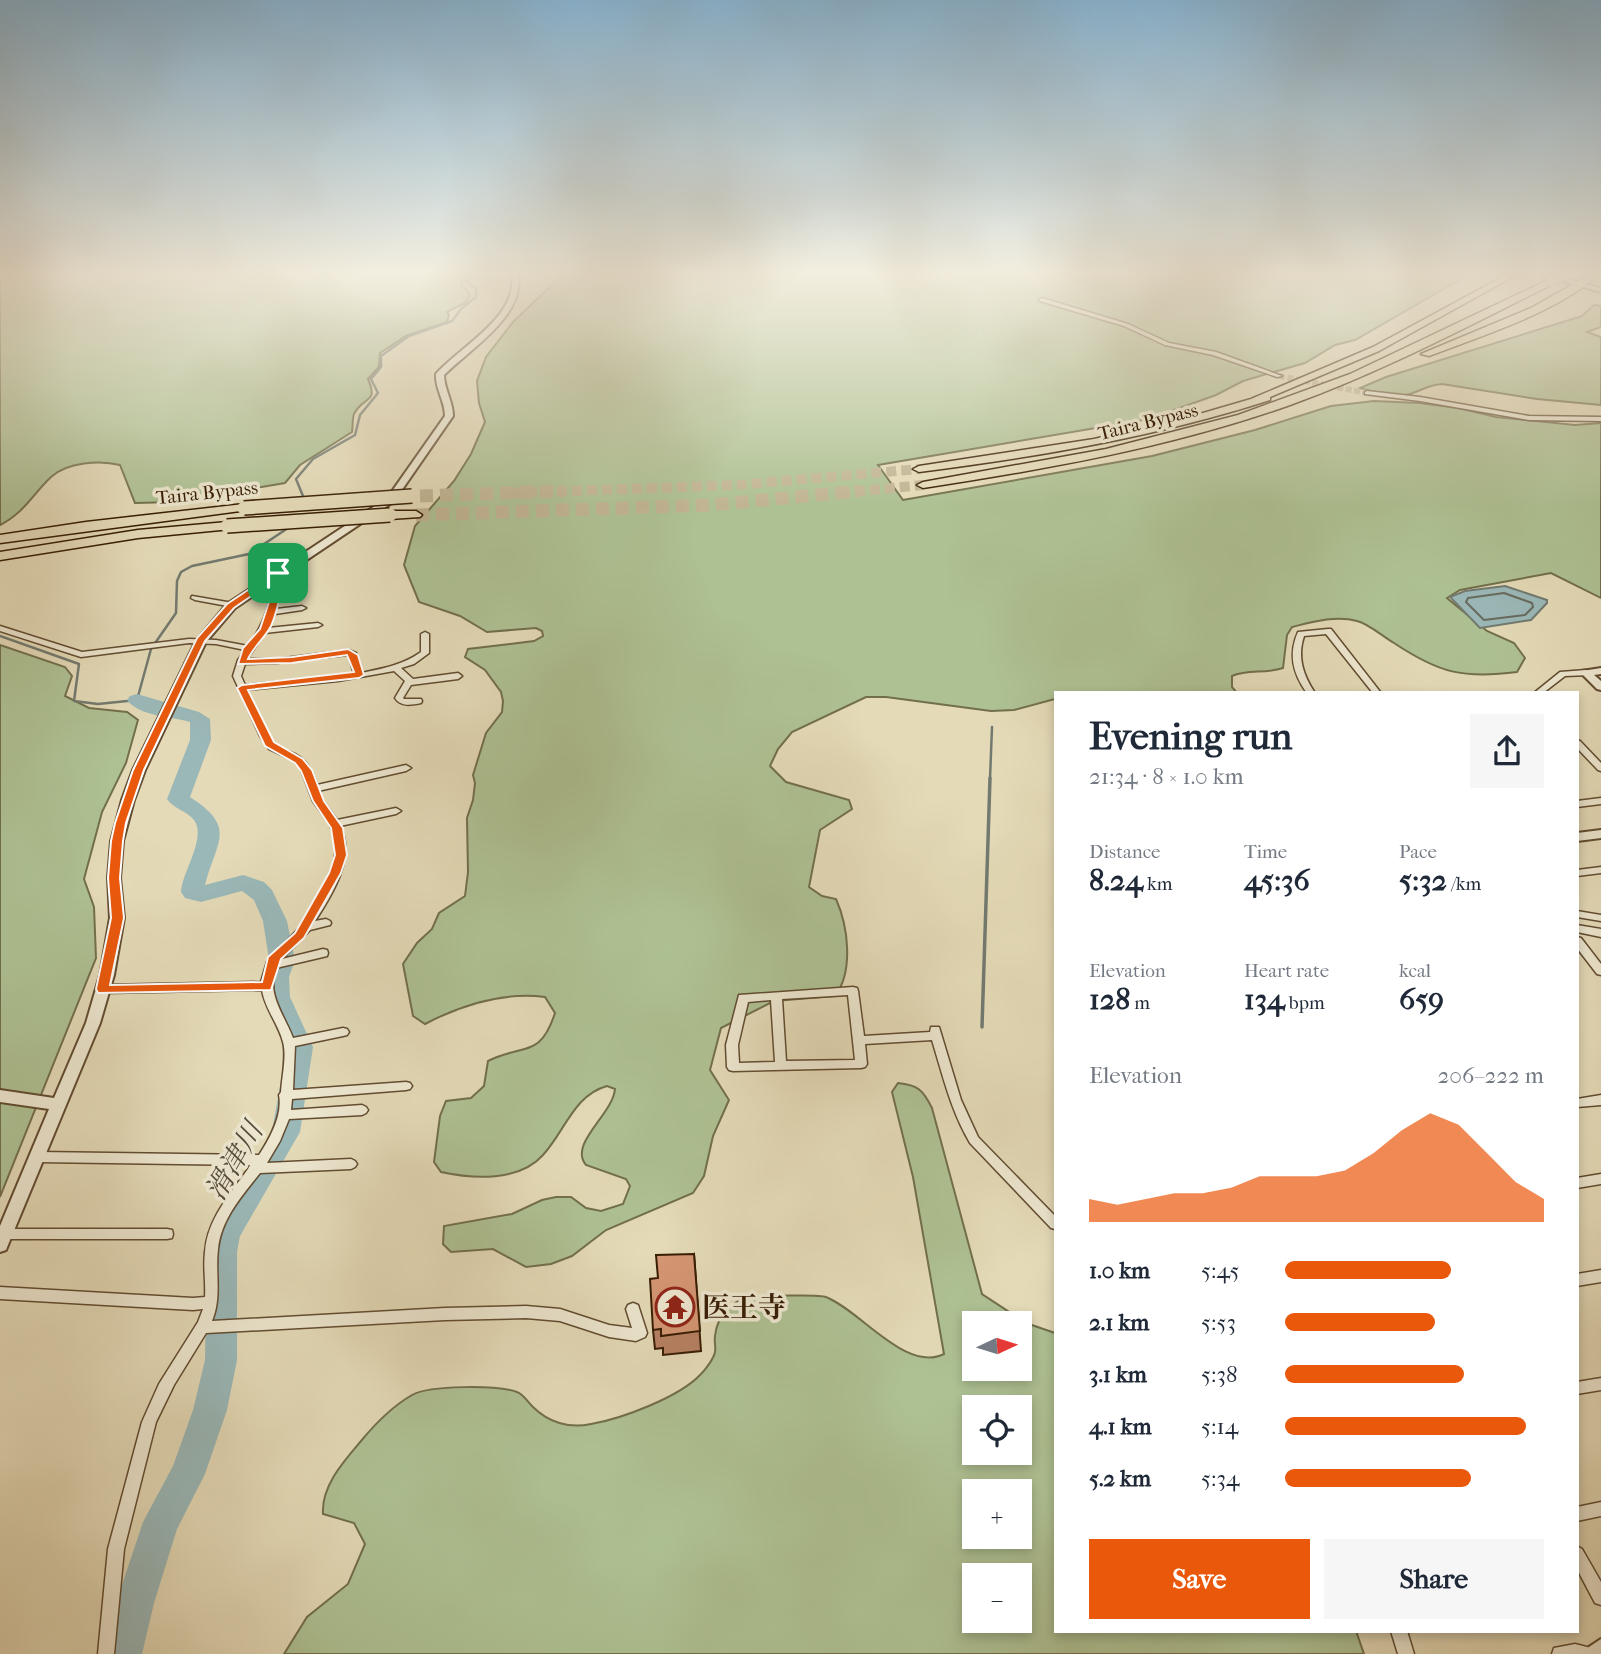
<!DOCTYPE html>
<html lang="en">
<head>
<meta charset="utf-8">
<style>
  :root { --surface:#fff; --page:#f6f6f7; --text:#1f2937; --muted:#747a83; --accent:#ea580c }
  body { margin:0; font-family:"IM FELL French Canon","Noto Serif JP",serif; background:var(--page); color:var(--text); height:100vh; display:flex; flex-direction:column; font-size:26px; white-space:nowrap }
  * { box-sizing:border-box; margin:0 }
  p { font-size:23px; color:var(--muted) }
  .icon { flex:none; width:38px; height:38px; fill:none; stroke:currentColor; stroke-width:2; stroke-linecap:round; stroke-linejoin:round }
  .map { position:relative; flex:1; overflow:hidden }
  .side { position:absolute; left:1054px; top:691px; width:525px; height:942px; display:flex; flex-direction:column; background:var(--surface); border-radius:0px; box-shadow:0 4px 10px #0003 }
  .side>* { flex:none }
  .needle { width:46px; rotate:86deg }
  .fabs { position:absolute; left:962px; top:1311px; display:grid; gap:14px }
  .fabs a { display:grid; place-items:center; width:70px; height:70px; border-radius:0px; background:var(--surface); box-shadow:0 4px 10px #0003; font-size:35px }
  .pin { position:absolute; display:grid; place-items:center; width:60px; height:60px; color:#fff; margin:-30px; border-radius:14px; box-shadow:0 4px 10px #0006 }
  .round { display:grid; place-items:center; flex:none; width:74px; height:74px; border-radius:0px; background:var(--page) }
  .head { display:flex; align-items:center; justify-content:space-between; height:119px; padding:0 35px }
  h1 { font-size:38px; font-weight:700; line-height:52px }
  .stats { display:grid; grid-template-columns:repeat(3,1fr); gap:10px; height:119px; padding:7px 35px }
  .stats div { display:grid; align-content:center }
  .stats b { font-size:30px; font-weight:700 }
  .stats small { font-size:19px; font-weight:400 }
  .stats p { font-size:19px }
  .chart { height:196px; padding:14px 35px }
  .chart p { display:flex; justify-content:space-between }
  .chart svg { width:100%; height:126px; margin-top:7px; fill:var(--accent); opacity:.7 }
  .primary-button { display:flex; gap:14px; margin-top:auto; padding:14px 35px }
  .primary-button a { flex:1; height:80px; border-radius:0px; background:var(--accent); color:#fff; font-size:28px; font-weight:700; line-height:80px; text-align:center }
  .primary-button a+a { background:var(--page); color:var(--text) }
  ul { padding:0 35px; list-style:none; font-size:23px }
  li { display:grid; grid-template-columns:112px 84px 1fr; align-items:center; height:52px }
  li i { height:18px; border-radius:9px; background:var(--accent) }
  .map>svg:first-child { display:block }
</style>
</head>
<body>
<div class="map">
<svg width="1601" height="1654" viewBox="0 0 1601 1654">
  <rect width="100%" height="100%" fill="#e4dab7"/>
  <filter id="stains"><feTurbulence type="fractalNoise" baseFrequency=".00286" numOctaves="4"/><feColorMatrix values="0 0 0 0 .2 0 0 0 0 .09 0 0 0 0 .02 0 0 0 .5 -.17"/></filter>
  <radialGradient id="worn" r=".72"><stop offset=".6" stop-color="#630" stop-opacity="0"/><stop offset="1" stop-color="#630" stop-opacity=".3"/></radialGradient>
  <!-- green -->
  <g fill="#aec193" stroke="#726f4c" stroke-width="2" fill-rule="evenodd">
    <path d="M0 275H471L462 282V287L467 290 470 296 465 303 447 312 449 315 447 322 406 336 380 353 379 367 368 379C379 404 363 396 354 414 352 419 353 427 352 432L300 465 285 483 175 502 135 503 120 465C100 460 67 462 51 477 33 494 24 513 0 525Z"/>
    <path d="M562 275H1468L1355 340 1335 345 1305 363 1243 381 1216 395 1149 419 878 465 903 500 1152 456 1255 430 1331 406 1374 401 1419 403 1458 408 1496 417 1575 425 1601 423V598L1551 573 1460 590 1447 598 1487 631 1514 643 1525 658 1517 672C1463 679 1439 673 1394 643 1382 636 1369 624 1357 621 1336 615 1312 622 1292 627L1287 635 1283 668C1265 674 1248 669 1232 676V687L1237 693H1055V699L1014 710 991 711 886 697H866L792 732 778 749 770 766 786 782 849 800 852 809 820 830 809 887 822 896 836 899C848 926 854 971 835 996L774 1001 721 1028 710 1070 729 1100 713 1136 704 1176 693 1193 606 1230 572 1256 551 1264 526 1267 493 1249 451 1252 443 1244 444 1226 512 1214 542 1200 556 1197H571L586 1208 601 1211 623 1204 630 1186 626 1179 586 1165C568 1144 613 1114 615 1089L607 1086C574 1095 565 1131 543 1155 519 1182 473 1179 441 1172L434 1162 440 1116 446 1101 471 1098 484 1086 488 1061C524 1043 540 1059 555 1013L545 997C504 992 461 1005 425 1024L413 1016 403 964 417 943 432 929 439 913 465 896 468 872 467 818 473 800 475 783 473 775 486 733 502 712 503 701 501 692 485 670 465 657 468 649 534 641 543 636 542 631 536 628 487 632 460 616 419 602 404 565 415 526 454 481 471 454 485 422 479 403 477 381 486 357 513 322Z"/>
    <path d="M1594 305 1601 306V327L1587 332 1601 337V405L1537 399 1442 384C1429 385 1422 390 1410 394 1395 399 1374 392 1360 388L1386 377 1582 316Z"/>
    <path d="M0 645 65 667 72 676 65 696 89 708 127 712 138 720 126 763 102 812 84 879 94 907 96 958 0 1197Z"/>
    <path d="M898 1083C918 1085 923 1090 932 1108L982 1294 1026 1323 1055 1333V1631H1356L1364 1654H284L307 1617 348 1584 365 1544 354 1523 323 1514C321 1486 344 1461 361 1441 375 1424 393 1406 412 1395 430 1385 498 1385 517 1392 523 1394 528 1402 533 1407 548 1422 569 1429 591 1424 621 1419 680 1397 701 1374 706 1369 714 1358 715 1352 716 1347 714 1341 715 1336 717 1316 732 1299 752 1297 763 1296 819 1294 826 1297 861 1311 906 1373 944 1354L913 1177 892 1092ZM1020 1323V1368H975V1323ZM975 1407H1020V1452H975ZM1020 1491V1536H975V1491ZM1020 1575V1620H975V1575Z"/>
  </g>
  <!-- water -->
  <path fill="#9ab8b8" stroke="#727a70" stroke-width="2" d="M1505 586 1547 600V603L1531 620 1480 628 1450 597 1465 591Z"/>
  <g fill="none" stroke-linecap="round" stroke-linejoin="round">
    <!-- shore -->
    <path stroke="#686a5e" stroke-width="2" d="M1504 593 1532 603 1533 607 1525 615 1484 620 1466 602 1468 598Z"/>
    <!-- stream-far1 -->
    <g stroke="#727a70" stroke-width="2.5">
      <path d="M305 501 296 479 313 459 355 435 360 415 378 393 371 379 381 367V356L409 336 452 321 461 309 476 297V288L467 282 471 275"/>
      <path d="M0 636 79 664 74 701 98 704 137 700 151 649 176 613 177 581 181 572 192 566 249 554 291 526"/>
      <path d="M990 779 992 727"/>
    </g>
    <!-- stream -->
    <path stroke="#727a70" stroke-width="3.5" d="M982 1027 990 778"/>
    <!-- river -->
    <path fill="#9ab8b8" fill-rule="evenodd" d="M137 694 199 712 210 719 211 740 190 797C238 828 216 841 205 885L243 875 264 882 272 890 287 921 295 960 289 977 290 997 313 1047 300 1132 240 1236 237 1252V1360L227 1410 205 1474 177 1529 154 1603 142 1654H104L116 1603 143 1522 173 1466 193 1410 205 1360 207 1252 210 1234 272 1131 287 1047 264 997 263 977 269 960 263 921 254 900 242 891 201 902 185 898 181 892C182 872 207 838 194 820 187 811 174 809 167 799L190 740V722C171 716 140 717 127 700L130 696Z"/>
    <!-- minor-tunnel -->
    <path stroke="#c1b493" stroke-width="6" stroke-dasharray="6 2.5" stroke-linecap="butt" d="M1279 376 1367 393"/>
    <!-- trunk-tunnel-far1 -->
    <g stroke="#c1b493" stroke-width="10" stroke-dasharray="10 5" stroke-linecap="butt">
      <path d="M512 493 737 485 919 469"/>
      <path d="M840 493 923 485"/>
    </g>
    <!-- trunk-tunnel -->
    <g stroke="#c1b493" stroke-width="13" stroke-dasharray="13 7" stroke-linecap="butt">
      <path d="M420 496 563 491"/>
      <path d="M416 515 711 505 859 491"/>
    </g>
    <defs>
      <g id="minor">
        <path d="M1042 298 1128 324 1169 343 1216 352 1282 376 1277 377 1213 355 1165 345 1124 326 1040 301 1039 300Z"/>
        <path d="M1367 391 1420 397 1529 416 1601 417V421L1529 420 1420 401 1365 394V392Z"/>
        <path d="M275 571H281L286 578 276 609 302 606 306 608 302 610 275 614 268 628 318 623 322 625 318 627 265 633 247 659H277L348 650 356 653 362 673 366 672C386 668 404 664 421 652V634L425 632 429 634V653L414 664 401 668 413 679 458 673 462 676 458 679 411 685 403 698 404 699H421L422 701 421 703C411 705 401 707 395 698L405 681 394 671 338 681 247 690C254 705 262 734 275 745 279 748 285 750 290 752 306 758 312 770 317 785L406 765 411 768 406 771 318 791 323 801 337 820 396 808 401 811 396 814 340 826C356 857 332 895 315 921L326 919 330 921 331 923 330 925 310 930 282 959 323 949 327 950 328 953 327 956 323 957 276 968C266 994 284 1014 293 1038L343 1028 347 1029 349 1032 347 1035 343 1036 295 1046 293 1090 406 1082 410 1083 412 1086 410 1089 406 1090 292 1099 291 1110 362 1105 366 1107 368 1110 366 1113 362 1115 289 1119 280 1141 267 1163 351 1159 355 1161 357 1164 355 1167 351 1169 260 1173C242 1196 221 1219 218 1249 215 1273 222 1297 212 1321L445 1308 526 1306 560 1309 609 1325 632 1328 626 1309 628 1305 633 1303 638 1305 647 1333 645 1337 636 1341 609 1337 560 1321 526 1318 445 1320 206 1333 174 1385 156 1422 124 1549 114 1654H98L108 1549 142 1422 159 1384 198 1322 203 1309 193 1310 0 1299V1287L193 1298 205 1297C206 1282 203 1267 205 1252 207 1220 230 1194 248 1169L250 1165 38 1162 34 1160 32 1157 34 1154 38 1152 259 1155C270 1138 283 1115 279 1095L281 1092C282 1076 287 1056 283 1042 278 1023 265 1009 262 990L103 993 99 992 98 989 99 986 103 985 261 982 267 962 300 927 323 890 334 862 336 849 335 837 329 823 313 801 300 767 294 761 269 749 260 736 233 676 238 660 245 650 216 644 189 643 81 657 0 631V626L82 652 189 639 216 640 248 646C266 622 268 604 278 578L274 573ZM347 655 349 656 354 674 245 685 241 676 245 664 277 663Z"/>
        <path d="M192 596 233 603 237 605 233 607 195 600 191 598Z"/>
        <path d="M1328 629H1331L1381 693H1373L1326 634 1304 636C1297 657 1303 675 1315 693H1307C1293 674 1288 654 1298 632Z"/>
        <path d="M1586 670 1590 673 1589 675 1565 676 1543 693H1534L1560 672Z"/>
        <path d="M1577 740 1580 741 1601 763V771L1598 770 1577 748Z"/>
        <path d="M1601 798V804L1577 807V801Z"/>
        <path d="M1601 867V873L1577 876V870Z"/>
        <path d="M1577 911 1601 915V921L1577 917Z"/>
        <path d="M1577 925 1601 929V937L1577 932Z"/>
        <path d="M1577 937 1581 938 1601 964V975L1597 974 1577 948Z"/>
        <path d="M853 987 857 988 858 991 864 1036 930 1032 931 1027H939L961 1100 978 1137 1055 1216V1229L1051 1228 970 1143C951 1111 943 1076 932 1040L865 1044 867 1064 865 1067 861 1068 733 1071 729 1070 727 1067 726 1045 739 995ZM848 995 855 1060 786 1061 782 999ZM771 1000 775 1062 739 1063 738 1045 748 1002Z"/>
        <path d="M1601 1095V1105L1577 1107V1099Z"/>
        <path d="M1601 1174V1184L1577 1188V1178Z"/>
        <path d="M4 1229H167L172 1230 173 1234 172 1238 167 1239H4L0 1238V1230Z"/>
        <path d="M1601 1270V1282L1577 1286V1274Z"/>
        <path d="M1601 1378V1390L1577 1394V1382Z"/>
        <path d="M1601 1502V1516L1577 1521V1507Z"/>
        <path d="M1577 1546 1582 1549 1601 1582V1605L1595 1603 1577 1569Z"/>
        <path d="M1391 1631H1407L1414 1654H1398Z"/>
        <path d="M1575 1644 1591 1648 1593 1654H1552L1554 1648Z"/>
      </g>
      <g id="tertiary">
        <path d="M512 275H518C525 316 470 349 444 375 444 389 453 401 453 416L399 494 390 504 235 608 206 642 145 770 134 800 123 841 120 878 124 918 114 975 100 1023 8 1245 6 1250 0 1252V1226L49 1109 0 1102V1090L54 1098 86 1023 100 975 110 918 108 878 111 841 122 800 133 770 196 641 227 604 384 500 393 490 445 416C445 401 435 389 436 374 461 346 518 317 512 275Z"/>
        <path d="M1541 275H1550L1601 288V292Z"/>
        <path d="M1601 668V674L1594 675 1601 681V690L1597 689 1581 673 1582 671Z"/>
        <path d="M1601 830V838L1577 841V833Z"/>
        <path d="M1601 1639V1654H1586L1589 1647Z"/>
      </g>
      <g id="trunk">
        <path d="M1506 275H1516L1379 351 1270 397V400C1155 437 1038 457 919 472L913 469 919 466 1094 439 1179 420 1251 399 1373 347Z"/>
        <path d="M1589 275H1598C1558 312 1481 336 1429 356L1421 354 1531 308Z"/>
        <path d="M1552 278 1555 279V283C1468 326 1382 372 1290 405 1172 447 1047 469 923 488L917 485 923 482 1106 449 1238 415 1350 374Z"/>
        <path d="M244 504 248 506V510L0 543V535L86 522Z"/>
        <path d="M416 511 422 515 420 517 390 519 384 515 390 511Z"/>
        <path d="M227 522 233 526 231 529 138 538 0 560V552L138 530Z"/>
      </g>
    </defs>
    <!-- minor casing -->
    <use href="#minor" stroke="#624c31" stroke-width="3"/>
    <!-- tertiary casing -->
    <use href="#tertiary" stroke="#624c31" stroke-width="4"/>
    <!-- trunk casing -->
    <use href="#trunk" stroke="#371d04" stroke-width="3"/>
    <!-- minor -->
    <use href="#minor" fill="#ede7d0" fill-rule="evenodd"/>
    <!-- tertiary -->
    <use href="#tertiary" fill="#ede7d0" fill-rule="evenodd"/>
    <!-- trunk -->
    <use href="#trunk" fill="#e4dab7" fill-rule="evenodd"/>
    <defs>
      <path id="trunk-bridge-far1" d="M1552 281 1564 275"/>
      <g id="trunk-bridge">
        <path d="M244 508 412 496"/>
        <path d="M227 526 390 515"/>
      </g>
    </defs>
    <!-- trunk-bridge-far1 casing -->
    <use href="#trunk-bridge-far1" stroke="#371d04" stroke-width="12" stroke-linecap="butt"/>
    <!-- trunk-bridge casing -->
    <use href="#trunk-bridge" stroke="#371d04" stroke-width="16" stroke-linecap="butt"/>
    <!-- trunk-bridge-far1 -->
    <use href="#trunk-bridge-far1" stroke="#e4dab7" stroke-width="10"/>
    <!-- trunk-bridge -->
    <use href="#trunk-bridge" stroke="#e4dab7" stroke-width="13"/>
  </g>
  <!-- wall -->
  <path fill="#b78163" stroke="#371d04" stroke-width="2" d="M694 1254 701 1351 663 1355V1348L655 1349 653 1330 658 1278Z"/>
  <!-- building -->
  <path fill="#d59673" stroke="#371d04" stroke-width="2" d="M694 1254 700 1331 661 1336V1329L653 1330 650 1279 658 1278 656 1255Z"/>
  <!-- sky -->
  <linearGradient id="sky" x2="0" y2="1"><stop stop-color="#89b6d5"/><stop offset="0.54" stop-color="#f3eedf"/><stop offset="1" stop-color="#f3eedf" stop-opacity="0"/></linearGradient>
  <rect width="1601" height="506" fill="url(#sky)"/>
  <!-- route -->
  <path fill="#ea580c" stroke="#fff" stroke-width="2" fill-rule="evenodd" d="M278 570 287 578C279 594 278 611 271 626 265 638 254 646 248 659L292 657 348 649 358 655 364 675 359 678 248 690 274 742 303 759 312 770 324 801 343 828 347 855 341 873 304 938 281 959 271 990 98 993 96 989 111 918 108 878 111 841 115 823 133 770 197 638 227 604ZM277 578 260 629 243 648 238 664 292 663 347 655 354 672 242 685 237 688 265 746 295 763 301 771 313 801 331 828 335 855 329 873 295 933 268 957 262 982 110 985 124 918 120 878 123 841 126 823 144 770 205 641 234 608Z"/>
  <!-- icons -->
  <defs>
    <symbol id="temple-ring" viewBox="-11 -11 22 22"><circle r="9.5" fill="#ede7d0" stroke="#8f2418" stroke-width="1.5"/><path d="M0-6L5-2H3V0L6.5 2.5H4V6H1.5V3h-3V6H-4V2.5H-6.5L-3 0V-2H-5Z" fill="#8f2418"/></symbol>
  </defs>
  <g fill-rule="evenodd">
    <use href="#temple-ring" x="653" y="1285" width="44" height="44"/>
  </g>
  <g text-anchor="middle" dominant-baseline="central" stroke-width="7" stroke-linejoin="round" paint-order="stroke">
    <!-- far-street labels -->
    <g font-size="19" fill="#371d04" stroke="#ede7d0">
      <text transform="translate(1148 422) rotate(-14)">Taira Bypass</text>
      <text transform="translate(207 493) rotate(-6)">Taira Bypass</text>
    </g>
    <!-- near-water labels -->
    <g font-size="28" font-style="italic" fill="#554c3a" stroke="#ede7d0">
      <text transform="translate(234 1161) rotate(-60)">滑津川</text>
    </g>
    <!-- near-poi labels -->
    <g font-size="28" font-weight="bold" fill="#371d04" stroke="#ede7d0" text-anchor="start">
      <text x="702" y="1307">医王寺</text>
    </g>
  </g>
  <rect width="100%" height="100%" filter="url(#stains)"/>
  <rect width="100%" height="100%" fill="url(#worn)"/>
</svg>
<div class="fabs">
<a><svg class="needle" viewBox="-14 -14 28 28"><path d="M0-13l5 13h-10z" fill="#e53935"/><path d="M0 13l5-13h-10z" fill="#747a83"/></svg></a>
<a><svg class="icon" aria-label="locate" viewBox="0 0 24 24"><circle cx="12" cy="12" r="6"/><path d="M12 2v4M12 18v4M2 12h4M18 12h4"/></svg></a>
<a>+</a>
<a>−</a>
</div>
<div class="pin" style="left:278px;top:573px;background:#1e9e55"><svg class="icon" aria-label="arrive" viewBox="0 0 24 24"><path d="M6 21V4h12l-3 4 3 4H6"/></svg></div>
<section class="side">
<div class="head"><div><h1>Evening run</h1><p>21:34 · 8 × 1.0 km</p></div><a class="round"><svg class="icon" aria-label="share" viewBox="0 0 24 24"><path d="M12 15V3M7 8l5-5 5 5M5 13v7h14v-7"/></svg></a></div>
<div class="stats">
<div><p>Distance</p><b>8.24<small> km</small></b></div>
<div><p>Time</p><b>45:36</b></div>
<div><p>Pace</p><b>5:32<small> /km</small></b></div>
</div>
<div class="stats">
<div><p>Elevation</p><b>128<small> m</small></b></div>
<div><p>Heart rate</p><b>134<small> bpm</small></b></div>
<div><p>kcal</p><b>659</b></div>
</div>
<div class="chart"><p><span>Elevation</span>206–222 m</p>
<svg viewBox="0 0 160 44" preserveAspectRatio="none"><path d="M0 44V36L10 38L20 36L30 34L40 34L50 32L60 28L70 28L80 28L90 26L100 20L110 12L120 6L130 10L140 20L150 30L160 36V44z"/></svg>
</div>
<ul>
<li><b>1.0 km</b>5:45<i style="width:64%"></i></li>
<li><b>2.1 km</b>5:53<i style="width:58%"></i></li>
<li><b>3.1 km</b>5:38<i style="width:69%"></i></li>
<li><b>4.1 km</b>5:14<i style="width:93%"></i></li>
<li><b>5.2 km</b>5:34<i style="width:72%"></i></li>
</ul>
<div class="primary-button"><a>Save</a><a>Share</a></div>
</section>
</div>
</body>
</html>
